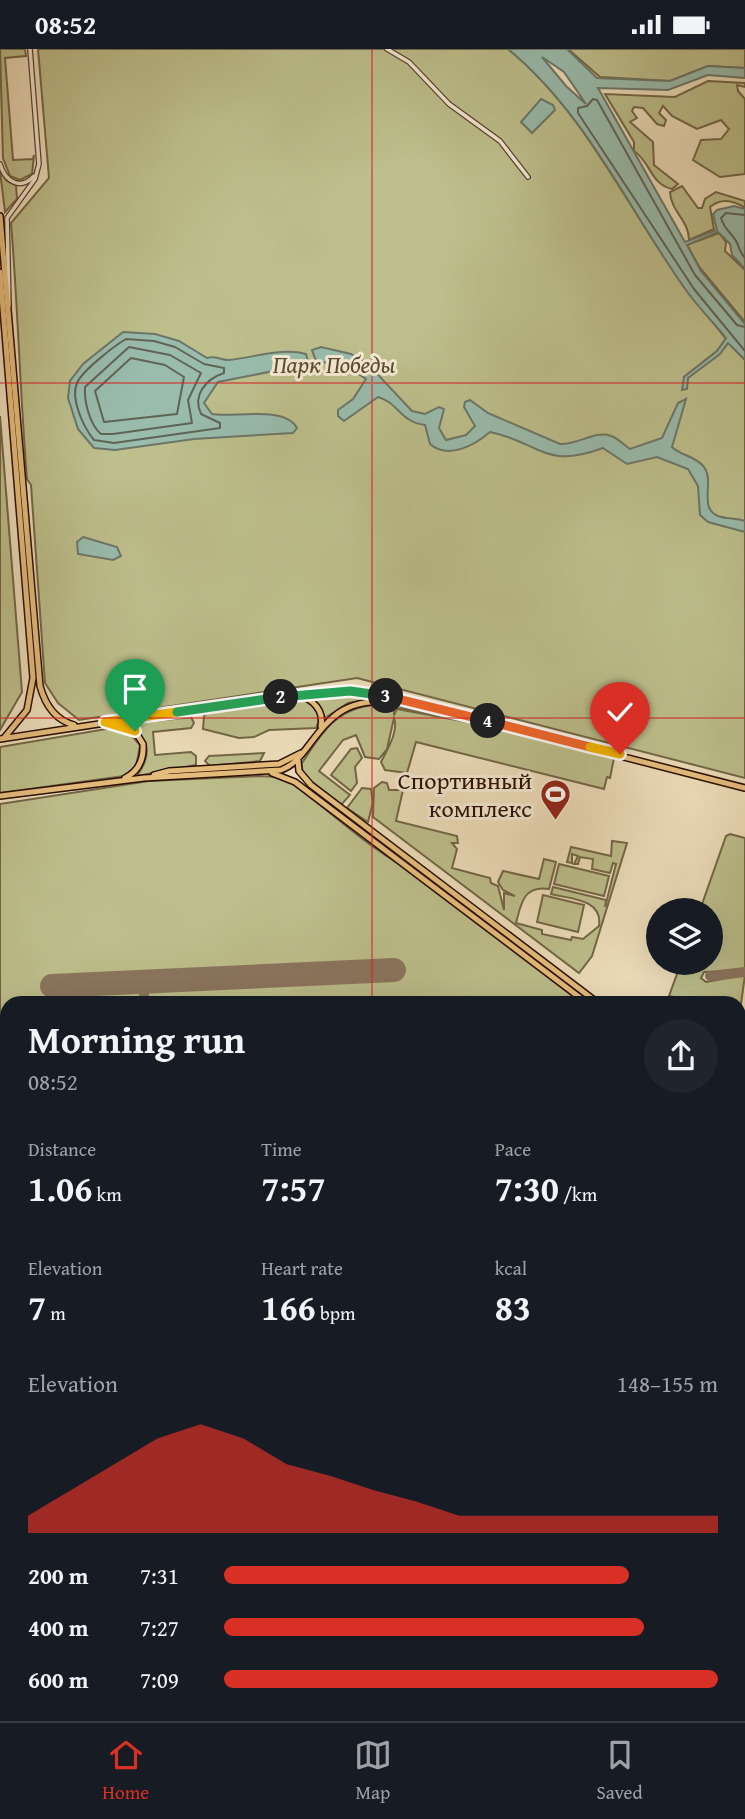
<!DOCTYPE html>
<html lang="en">
<head>
<meta charset="utf-8">
<style>
  :root { --surface:#171b24; --page:#20242c; --text:#f1f3f6; --muted:#9ea1a6; --line:#363941; --accent:#d93025 }
  body { margin:0; font-family:"Gentium Book Plus",serif; background:var(--page); color:var(--text); height:100vh; display:flex; flex-direction:column; font-size:26px; white-space:nowrap }
  * { box-sizing:border-box; margin:0 }
  p { font-size:23px; color:var(--muted) }
  .icon { flex:none; width:38px; height:38px; fill:none; stroke:currentColor; stroke-width:2; stroke-linecap:round; stroke-linejoin:round }
  .map { position:relative; flex:1; overflow:hidden }
  .side { position:absolute; left:0px; top:947px; width:746px; height:726px; display:flex; flex-direction:column; background:var(--surface); border-radius:21px 21px 0 0; box-shadow:0 7px 28px #0002 }
  .side>* { flex:none }
  .tools { position:absolute; left:646px; top:849px; display:grid; gap:14px }
  .tools a { display:grid; place-items:center; width:77px; height:77px; border-radius:50%; background:var(--surface); box-shadow:0 7px 28px #0002; font-size:35px }
  .pin { position:absolute; display:grid; place-items:center; width:60px; height:60px; color:#fff; margin:-72px -30px; border-radius:50% 50% 50% 0; rotate:-45deg; box-shadow:0 0 7px #0007 }
  .pin .icon { rotate:45deg }
  .km { position:absolute; width:35px; height:35px; margin:-18px; border-radius:50%; background:#222; color:#fff; font-size:19px; line-height:35px; text-align:center }
  .round { display:grid; place-items:center; flex:none; width:74px; height:74px; border-radius:37px; background:var(--page) }
  .overview { display:flex; align-items:center; justify-content:space-between; height:119px; padding:0 28px }
  h1 { font-size:38px; font-weight:700; line-height:52px }
  .figures { display:grid; grid-template-columns:repeat(3,1fr); gap:10px; height:119px; padding:7px 28px }
  .figures div { display:grid; align-content:center }
  .figures b { font-size:35px; font-weight:700 }
  .figures small { font-size:19px; font-weight:400 }
  .figures p { font-size:19px }
  .chart { height:196px; padding:14px 28px }
  .chart p { display:flex; justify-content:space-between }
  .chart svg { width:100%; height:126px; margin-top:7px; fill:var(--accent); opacity:.7 }
  ul { padding:0 28px; list-style:none; font-size:23px }
  li { display:grid; grid-template-columns:112px 84px 1fr; align-items:center; height:52px }
  li i { height:18px; border-radius:9px; background:var(--accent) }
  .status { display:flex; justify-content:space-between; align-items:center; height:49px; padding:0 35px; background:var(--surface); direction:ltr }
  .status svg { height:19px; fill:currentColor }
  .dock { display:flex; justify-content:space-around; align-items:center; height:98px; border-top:2px solid var(--line); background:var(--surface); font-size:19px; color:var(--muted) }
  .dock a { display:grid; justify-items:center; gap:4px }
  .dock .on { color:var(--accent) }
  .map>svg:first-child { display:block }
</style>
</head>
<body>
<div class="status"><b>08:52</b><svg viewBox="0 0 49 12"><path d="M0 12V9h3v3zM5 12V6h3v6zM10 12V3h3v9zM15 12V0h3v12zM26 1h20v11H26zM47 4h2v5h-2z"/></svg></div>
<div class="map">
<svg width="745" height="1672" viewBox="0 0 745 1672">
  <rect width="100%" height="100%" fill="#edddba"/>
  <filter id="stains"><feTurbulence type="fractalNoise" baseFrequency=".00286" numOctaves="4"/><feColorMatrix values="0 0 0 0 .2 0 0 0 0 .09 0 0 0 0 .02 0 0 0 .5 -.17"/></filter>
  <radialGradient id="worn" r=".72"><stop offset=".6" stop-color="#630" stop-opacity="0"/><stop offset="1" stop-color="#630" stop-opacity=".3"/></radialGradient>
  <!-- green -->
  <g fill="#bdbf8c" stroke="#726646" stroke-width="2">
    <path d="M0 0H25L26 7 5 9 13 111 33 110 34 106 32 125 20 131 10 127 3 109Z"/>
    <path d="M38 0H508C580 59 619 143 671 218 688 243 708 266 726 290L717 302 684 328 685 333C697 316 717 309 729 293L745 311V729L357 629 79 671 58 654 45 634 31 436 27 430C20 344 18 259 11 174L49 129Z"/>
    <path d="M568 0H745V19L708 17 670 32 600 28Z"/>
    <path d="M708 32 745 34V38L737 36 738 42 745 50V125L720 128 693 111 701 91 721 90 729 80 721 71 697 80 672 67 663 57 659 64 666 71 664 77 657 75 643 59 634 58 632 62 637 69 630 73 653 93 654 116 678 135 672 140C650 135 651 113 634 102V93L605 45 675 48Z"/>
    <path d="M0 122 7 132 16 136 17 150 5 163Z"/>
    <path d="M682 137 698 159H702L705 150 716 143 745 152V159C733 151 721 149 710 158L714 180 689 191C689 171 671 163 670 143Z"/>
    <path d="M719 184 726 193 725 202 745 221V273L700 219 687 196Z"/>
    <path d="M0 367 22 643 0 681Z"/>
    <path d="M348 646 384 649 348 654 325 669 313 649Z"/>
    <path d="M304 651C315 656 323 667 316 679L269 681 254 688 239 689 203 680 204 667 208 664Z"/>
    <path d="M374 656H393L443 667 394 659V666L397 660 478 675 614 709 610 729 607 728 604 740 416 693 407 724 385 721 381 713C387 701 399 682 394 669L387 700 379 710 365 708 356 686 343 691 319 722 350 746 341 756C328 746 299 732 302 714 322 684 335 660 374 656Z"/>
    <path d="M191 668 194 674 191 679 153 683 155 706 191 703 196 707V716L137 727C154 702 147 694 131 675Z"/>
    <path d="M112 679 130 685 140 696 136 718 124 727 0 744V698Z"/>
    <path d="M357 699 362 709 355 718 357 734 351 742 331 726 351 700Z"/>
    <path d="M264 704 260 712 210 717 205 712 209 707Z"/>
    <path d="M259 727 279 728 294 735C326 760 370 799 400 815L583 954H7V1131L0 1138V755L149 732Z"/>
    <path d="M382 733 387 734 389 741H403L396 772 457 787 458 794H452L457 800 452 819 490 829 491 834 498 837 504 861V844L515 847 503 841 498 833 503 822 539 830 544 810 556 813 549 840C524 836 521 854 516 874L542 881V885L571 891 572 888 583 890 599 877C603 850 571 850 551 845L553 838 606 851 605 858 616 815 613 814 610 824 592 820 593 810 580 808 578 815H574L578 807 572 805V814L567 813 571 798 611 807 612 792 627 794 592 907 579 924 373 768 374 739Z"/>
    <path d="M362 739 371 740 373 753 368 773 347 759Z"/>
    <path d="M730 785 745 789V922L704 923 701 929 706 933 745 926 740 962 738 954H702L669 947 681 914H710V861H700L726 787Z"/>
    <path d="M559 815 609 827 604 847 554 835Z"/>
    <path d="M543 846 584 856 578 883 537 873Z"/>
    <path d="M0 1180 7 1187V1496L4 1499 0 1498Z"/>
    <path d="M739 1615 745 1619V1672L728 1666H738Z"/>
    <path d="M132 1666H279L278 1672H134Z"/>
  </g>
  <!-- water -->
  <g fill="#99bcad" stroke="#6c7668" stroke-width="2" fill-rule="evenodd">
    <path d="M508 0H567L597 29 670 32 708 17 745 19V29L708 26 668 41 598 39 685 193 717 181 713 165 717 161 734 157 745 160V220L732 206 730 195 718 183 687 196 701 222 745 275V311L728 294 720 305 688 329 687 340 682 341 684 328 717 302 726 289C714 274 700 260 688 244 629 162 588 66 508 0ZM542 8 564 23 586 55 566 37Z"/>
    <path d="M541 50 553 56 555 61 532 84 521 73Z"/>
    <path d="M123 283 155 285 179 292 207 309C216 306 220 311 228 311 253 309 283 298 306 305L308 313 304 316 218 333 204 354 212 365C233 369 285 356 297 379L293 384 194 390 115 401 94 399 78 380 68 349 70 332 83 315Z"/>
    <path d="M321 298 351 305 367 314 412 362 425 365 439 358 444 360 439 379 446 391 466 386 475 377 464 358 465 353 470 351 488 364 560 395C578 396 595 381 611 387 618 389 624 396 630 400L662 389 678 354 686 350 672 398C681 407 696 407 704 418 715 432 698 459 718 467 726 470 736 469 745 472V483L708 473 700 466 698 437 688 420 657 408 627 415 603 399C543 421 540 393 490 383 475 396 448 411 430 395L425 376C400 373 399 354 378 348L344 372 338 367V361L353 350 366 330 346 317 316 312 312 301Z"/>
    <path d="M83 488 117 498 121 507 113 511 78 505 77 493Z"/>
  </g>
  <g fill="none" stroke-linecap="round" stroke-linejoin="round">
    <!-- shore -->
    <g stroke="#606457" stroke-width="2">
      <path d="M745 166 726 164 721 169C724 179 728 181 734 189 740 196 737 200 745 209"/>
      <path d="M745 278 737 276 695 226 597 51 593 50 587 57 578 59V64L694 240 745 302"/>
      <path d="M126 290 154 292 175 298 204 315 224 319V324C206 330 192 346 201 365L220 374V379L114 394 94 391C84 379 70 350 77 334 82 322 114 297 126 290Z"/>
      <path d="M129 298 170 306 201 324 188 351 192 374 113 385H101C90 376 84 353 85 338Z"/>
      <path d="M131 309 165 316 184 328 177 365 104 373 95 342Z"/>
    </g>
    <!-- taxiway -->
    <g stroke="#8a755e" stroke-width="10">
      <path d="M710 927 745 923"/>
      <path d="M144 954V933"/>
      <path d="M0 1145 7 1137"/>
      <path d="M0 1518 7 1526"/>
      <path d="M0 1578 7 1574"/>
      <path d="M0 1646 7 1659"/>
      <path d="M11 1666 13 1672"/>
      <path d="M100 1666 105 1672"/>
      <path d="M32 1672 43 1666"/>
    </g>
    <!-- runway -->
    <path stroke="#8a755e" stroke-width="24" d="M52 937 394 921"/>
    <defs>
      <g id="minor">
        <path d="M387 0 409 13 449 55 500 92 528 128"/>
        <path d="M0 115C5 132 20 142 34 127"/>
        <path d="M9 257 7 169 35 130 39 115 30 0"/>
        <path d="M575 1666 579 1672"/>
      </g>
      <g id="major">
        <path d="M0 167 40 637C45 655 55 671 74 676"/>
        <path d="M0 223 33 629 27 661 4 689"/>
        <path d="M299 646C314 651 324 662 321 677"/>
        <path d="M113 674 135 682 143 695C144 710 139 722 125 729"/>
        <path d="M0 690 296 645 366 642 745 739"/>
        <path d="M298 711 299 722 311 736 598 954"/>
        <path d="M272 724 295 733 587 954"/>
        <path d="M154 726 169 722 279 715 301 704"/>
        <path d="M0 747 144 729 281 721C292 717 298 710 306 700 335 661 346 651 397 652"/>
        <path d="M738 1060 745 1064"/>
        <path d="M738 1068 745 1073"/>
        <path d="M738 1235 745 1233"/>
        <path d="M738 1507 745 1503"/>
        <path d="M294 1672 295 1666"/>
        <path d="M473 1672 483 1666"/>
      </g>
    </defs>
    <!-- minor casing -->
    <use href="#minor" stroke="#59412f" stroke-width="6"/>
    <!-- major casing -->
    <use href="#major" stroke="#280d01" stroke-width="8"/>
    <!-- minor -->
    <use href="#minor" stroke="#f3e9d2" stroke-width="3.5"/>
    <!-- major -->
    <use href="#major" stroke="#e6be7d" stroke-width="5"/>
  </g>
  <g fill="none" stroke-linecap="round" stroke-linejoin="round">
    <defs>
      <path id="split-1" d="M135 682 105 673 177 663"/>
      <path id="split-2" d="M177 663 281 648"/>
      <path id="split-3" d="M281 648 350 642 386 647"/>
      <path id="split-4" d="M386 647 488 672"/>
      <path id="split-5" d="M488 672 590 698"/>
      <path id="split-6" d="M590 698 620 705"/>
    </defs>
    <!-- split-1 casing -->
    <use href="#split-1" stroke="#fff" stroke-width="14"/>
    <!-- split-2 casing -->
    <use href="#split-2" stroke="#fff" stroke-width="14"/>
    <!-- split-3 casing -->
    <use href="#split-3" stroke="#fff" stroke-width="14"/>
    <!-- split-4 casing -->
    <use href="#split-4" stroke="#fff" stroke-width="14"/>
    <!-- split-5 casing -->
    <use href="#split-5" stroke="#fff" stroke-width="14"/>
    <!-- split-6 casing -->
    <use href="#split-6" stroke="#fff" stroke-width="14"/>
    <!-- split-1 -->
    <use href="#split-1" stroke="#f5b400" stroke-width="9"/>
    <!-- split-2 -->
    <use href="#split-2" stroke="#22a559" stroke-width="9"/>
    <!-- split-3 -->
    <use href="#split-3" stroke="#22a559" stroke-width="9"/>
    <!-- split-4 -->
    <use href="#split-4" stroke="#f0652b" stroke-width="9"/>
    <!-- split-5 -->
    <use href="#split-5" stroke="#f0652b" stroke-width="9"/>
    <!-- split-6 -->
    <use href="#split-6" stroke="#f5b400" stroke-width="9"/>
  </g>
  <!-- grid -->
  <path fill="none" stroke="#d62828" stroke-width="2" stroke-opacity="0.55" d="M372 0V954M0 334H745M0 669H745M0 1003H7M738 1003H745M0 1338H7M738 1338H745M372 1666V1672"/>
  <!-- icons -->
  <defs>
    <symbol id="stadium-pin" viewBox="-11 -11 22 30"><path d="M0 17L-7.5 6A9.5 9.5 0 1 1 7.5 6Z" fill="#8f2418" stroke="#f3e9d2"/><path d="M0-5a6.5 5 0 1 0 0 10a6.5 5 0 1 0 0-10ZM-3.5-1.8h7v3.6h-7Z" fill="#fff"/></symbol>
  </defs>
  <g fill-rule="evenodd">
    <use href="#stadium-pin" x="538" y="728" width="35" height="47"/>
  </g>
  <g text-anchor="middle" dominant-baseline="central" stroke-width="6" stroke-linejoin="round" paint-order="stroke">
    <!-- park labels -->
    <g font-size="24" font-style="italic" fill="#5c4b32" stroke="#f3e9d2">
      <text x="334" y="315">Парк Победы</text>
    </g>
    <!-- poi labels -->
    <g font-size="24" fill="#280d01" stroke="#f3e9d2" text-anchor="end">
      <text x="532" y="731">Спортивный<tspan x="532" dy="28">комплекс</tspan></text>
    </g>
  </g>
  <rect width="100%" height="100%" filter="url(#stains)"/>
  <rect width="100%" height="100%" fill="url(#worn)"/>
</svg>
<div class="tools">
<a><svg class="icon" aria-label="layers" viewBox="0 0 24 24"><path d="M12 4l9 5-9 5-9-5zM3 14l9 5 9-5"/></svg></a>
</div>
<div class="pin" style="left:135px;top:682px;background:#1e9e55"><svg class="icon" aria-label="arrive" viewBox="0 0 24 24"><path d="M6 21V4h12l-3 4 3 4H6"/></svg></div>
<div class="pin" style="left:620px;top:705px;background:#d93025"><svg class="icon" aria-label="check" viewBox="0 0 24 24"><path d="M5 12l5 5 9-10"/></svg></div>
<b class="km" style="left:281px;top:648px">2</b>
<b class="km" style="left:386px;top:647px">3</b>
<b class="km" style="left:488px;top:672px">4</b>
<section class="side">
<div class="overview"><div><h1>Morning run</h1><p>08:52</p></div><a class="round"><svg class="icon" aria-label="share" viewBox="0 0 24 24"><path d="M12 15V3M7 8l5-5 5 5M5 13v7h14v-7"/></svg></a></div>
<div class="figures">
<div><p>Distance</p><b>1.06<small> km</small></b></div>
<div><p>Time</p><b>7:57</b></div>
<div><p>Pace</p><b>7:30<small> /km</small></b></div>
</div>
<div class="figures">
<div><p>Elevation</p><b>7<small> m</small></b></div>
<div><p>Heart rate</p><b>166<small> bpm</small></b></div>
<div><p>kcal</p><b>83</b></div>
</div>
<div class="chart"><p><span>Elevation</span>148–155 m</p>
<svg viewBox="0 0 160 44" preserveAspectRatio="none"><path d="M0 44V38L10 29L20 20L30 11L40 6L50 11L60 20L70 24L80 29L90 33L100 38L110 38L120 38L130 38L140 38L150 38L160 38V44z"/></svg>
</div>
<ul>
<li><b>200 m</b>7:31<i style="width:82%"></i></li>
<li><b>400 m</b>7:27<i style="width:85%"></i></li>
<li><b>600 m</b>7:09<i style="width:100%"></i></li>
</ul>
</section>
</div>
<nav class="dock">
<a class="on"><svg class="icon" aria-label="home" viewBox="0 0 24 24"><path d="M3 11l9-7 9 7M6 9v11h12V9"/></svg>Home</a>
<a><svg class="icon" aria-label="map" viewBox="0 0 24 24"><path d="M3 6l6-2 6 2 6-2v14l-6 2-6-2-6 2zM9 4v14M15 6v14"/></svg>Map</a>
<a><svg class="icon" aria-label="saved" viewBox="0 0 24 24"><path d="M7 4h10v16l-5-4-5 4z"/></svg>Saved</a>
</nav>
</body>
</html>
